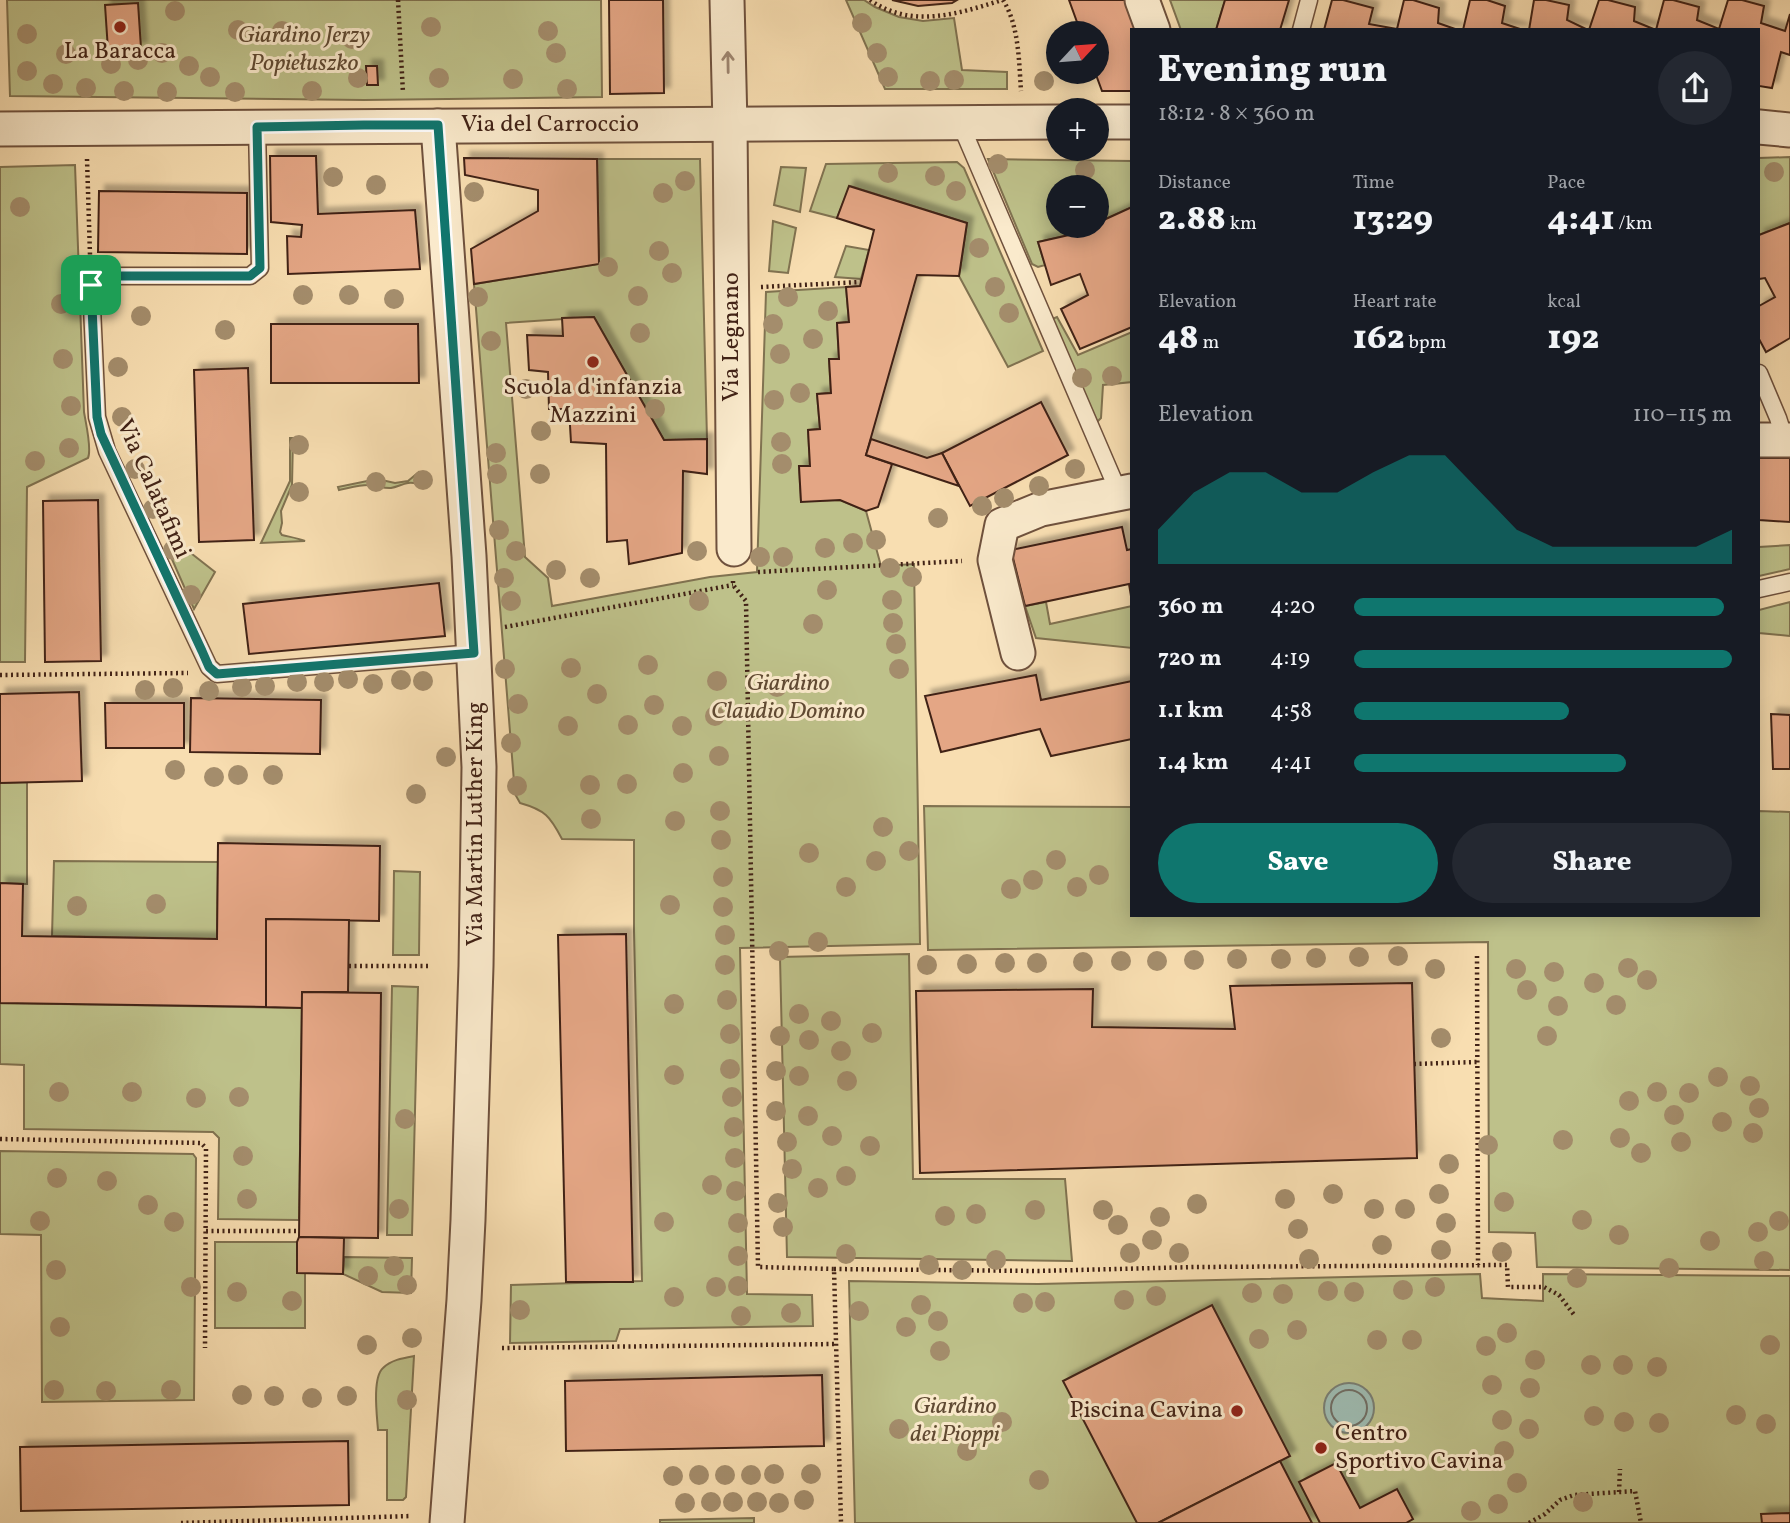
<!DOCTYPE html>
<html lang="en">
<head>
<meta charset="utf-8">
<style>
  :root { --surface:#171b24; --page:#242831; --text:#f1f3f6; --muted:#9ea1a6; --accent:#0f766e }
  body { margin:0; font-family:Vollkorn,serif; background:var(--page); color:var(--text); height:100vh; display:flex; flex-direction:column; font-size:26px; white-space:nowrap }
  * { box-sizing:border-box; margin:0 }
  p { font-size:23px; color:var(--muted) }
  .icon { flex:none; width:38px; height:38px; fill:none; stroke:currentColor; stroke-width:2; stroke-linecap:round; stroke-linejoin:round }
  .map { position:relative; flex:1; overflow:hidden }
  .sheet { position:absolute; left:1130px; top:28px; width:630px; height:889px; display:flex; flex-direction:column; background:var(--surface); border-radius:0px; box-shadow:0 4px 18px #0003 }
  .sheet>* { flex:none }
  .needle { width:46px; rotate:64deg }
  .controls { position:absolute; left:1046px; top:21px; display:grid; gap:14px }
  .controls a { display:grid; place-items:center; width:63px; height:63px; border-radius:50%; background:var(--surface); box-shadow:0 4px 18px #0003; font-size:35px }
  .pin { position:absolute; display:grid; place-items:center; width:60px; height:60px; color:#fff; margin:-30px; border-radius:14px; box-shadow:0 4px 10px #0006 }
  .round { display:grid; place-items:center; flex:none; width:74px; height:74px; border-radius:37px; background:var(--page) }
  .head { display:flex; align-items:center; justify-content:space-between; height:119px; padding:0 28px }
  h1 { font-size:38px; font-weight:800; line-height:52px }
  .figures { display:grid; grid-template-columns:repeat(3,1fr); gap:10px; height:119px; padding:7px 28px }
  .figures div { display:grid; align-content:center }
  .figures b { font-size:35px; font-weight:800 }
  .figures small { font-size:19px; font-weight:400 }
  .figures p { font-size:19px }
  .chart { height:196px; padding:14px 28px }
  .chart p { display:flex; justify-content:space-between }
  .chart svg { width:100%; height:126px; margin-top:7px; fill:var(--accent); opacity:.7 }
  .action { display:flex; gap:14px; margin-top:auto; padding:14px 28px }
  .action a { flex:1; height:80px; border-radius:42px; background:var(--accent); color:#fff; font-size:28px; font-weight:800; line-height:80px; text-align:center }
  .action a+a { background:var(--page); color:var(--text) }
  ul { padding:0 28px; list-style:none; font-size:23px }
  li { display:grid; grid-template-columns:112px 84px 1fr; align-items:center; height:52px }
  li i { height:18px; border-radius:9px; background:var(--accent) }
  .map>svg:first-child { display:block }
</style>
</head>
<body>
<div class="map">
<svg width="1790" height="1523" viewBox="0 0 1790 1523">
  <defs>
    <filter id="shadow"><feDropShadow dx="6" dy="-6" stdDeviation="2" flood-color="#0004"/></filter>
  </defs>
  <rect width="100%" height="100%" fill="#f8deb1"/>
  <filter id="stains"><feTurbulence type="fractalNoise" baseFrequency=".00286" numOctaves="4"/><feColorMatrix values="0 0 0 0 .2 0 0 0 0 .09 0 0 0 0 .02 0 0 0 .5 -.17"/></filter>
  <radialGradient id="worn" r=".72"><stop offset=".6" stop-color="#630" stop-opacity="0"/><stop offset="1" stop-color="#630" stop-opacity=".3"/></radialGradient>
  <!-- green -->
  <g fill="#bec18a" stroke="#807250" stroke-width="2">
    <path d="M7 0H601L602 97 364 100 10 96Z"/>
    <path d="M846 0H864L875 7 899 17 923 21 954 18 962 70 1007 72V89H885Z"/>
    <path d="M1170 0H1225L1216 30H1181Z"/>
    <path d="M1790 157V223L1759 235V158Z"/>
    <path d="M597 159H700L707 439 664 440 594 317 506 323 525 557 548 578 552 606 710 577 757 572 766 292 846 287 849 322 837 323 839 359 829 360 831 393 817 394 820 429 808 430 810 466 799 467 801 501 840 500 866 511 881 566 914 564 920 944 740 948 747 1294 812 1295 813 1326 620 1329 616 1341 510 1343 511 1285 642 1281 634 931V840L562 839C550 816 545 810 520 803L515 794 474 284 599 264Z"/>
    <path d="M988 159 1132 161V207L1097 223V187H1059V226H1090L1069 235 1038 242 1045 265 1038 267 1032 264Z"/>
    <path d="M957 162 964 168 1043 351 1008 367 959 276 967 223 850 186 837 218 810 211 826 164Z"/>
    <path d="M75 165 84 412C86 424 92 449 88 458L27 487 25 662H0V167Z"/>
    <path d="M781 167 806 168 800 212 774 205Z"/>
    <path d="M773 221 796 228 788 273 769 271Z"/>
    <path d="M846 246 869 250 861 279 835 277Z"/>
    <path d="M1057 317 1078 355 1132 332V382L1103 385 1101 418 1097 422 1052 319Z"/>
    <path d="M290 438H293L292 485 281 511 282 523 280 532 282 535C290 537 297 538 305 541L261 543 290 481Z"/>
    <path d="M419 472 429 476V482C419 489 418 481 408 483 402 484 397 487 391 488 383 489 376 484 368 485 359 485 349 488 339 490L338 487 377 479 395 483 408 481Z"/>
    <path d="M178 543 215 572 194 609 167 548 172 544Z"/>
    <path d="M1790 545V569L1759 576V547Z"/>
    <path d="M1046 602 1050 624 1132 606V648L1036 638 1025 606Z"/>
    <path d="M1790 602V636L1759 633V610Z"/>
    <path d="M27 782V884L0 883V783Z"/>
    <path d="M924 806 1132 807V915H1759V811L1790 812V1270L1537 1267 1535 1233 1489 1232 1488 942 928 950Z"/>
    <path d="M54 861 218 862 217 939 52 936Z"/>
    <path d="M394 871 420 872 419 955H393Z"/>
    <path d="M909 954 913 1179H1065L1072 1261 787 1257 780 957Z"/>
    <path d="M392 986 418 987 412 1235H387Z"/>
    <path d="M0 1003 302 1008 299 1220 218 1219 219 1138 213 1132 24 1129V1065L0 1064Z"/>
    <path d="M0 1151 193 1154 196 1158 194 1400 42 1402 41 1235 0 1234Z"/>
    <path d="M215 1242H297V1273H305V1328H215Z"/>
    <path d="M344 1257 412 1258 411 1293 382 1292 343 1274Z"/>
    <path d="M1480 1274 1482 1298 1543 1301V1274L1790 1276V1523H855L849 1281 1038 1284Z"/>
    <path d="M414 1356 406 1497 403 1500H387V1430H378C377 1416 372 1378 383 1368 391 1360 403 1358 414 1356Z"/>
    <path d="M754 1518V1523H660V1520Z"/>
  </g>
  <!-- water -->
  <circle fill="#9ebbb1" stroke="#797e73" stroke-width="2" cx="1349" cy="1408" r="25"/>
  <g fill="none" stroke-linecap="round" stroke-linejoin="round">
    <!-- shore -->
    <circle stroke="#706e64" stroke-width="2" cx="1349" cy="1408" r="18"/>
  </g>
  <!-- building -->
  <g fill="#e4a685" stroke="#412216" stroke-width="2" filter="url(#shadow)">
    <path d="M609 0H663L664 93 610 94Z"/>
    <path d="M892 0H957L952 3 918 6Z"/>
    <path d="M1069 0H1125L1136 30H1132V91H1102L1095 72H1097V33H1081Z"/>
    <path d="M1225 0H1289L1280 30H1216Z"/>
    <path d="M1332 0H1343L1373 8 1369 24 1397 29 1404 0H1413L1439 8 1438 23 1458 30H1324Z"/>
    <path d="M1470 0H1487L1505 6 1502 23 1523 30H1463Z"/>
    <path d="M1534 0H1546L1569 5 1567 20 1588 30H1529Z"/>
    <path d="M1599 0H1608L1635 7 1634 21 1656 30H1589Z"/>
    <path d="M1664 0H1673L1699 7 1697 20 1719 29 1728 0H1742L1764 6 1761 23 1785 31 1790 14V55L1781 52 1772 88 1759 86V30H1656Z"/>
    <path d="M138 3 141 48 108 50 105 5Z"/>
    <path d="M366 66H377L378 85H367Z"/>
    <path d="M270 156H316L318 214 415 210 420 269 288 274 287 236 301 237 302 225 271 222Z"/>
    <path d="M464 158 597 159 599 264 474 284 471 249 538 211V190L465 175Z"/>
    <path d="M849 186 967 223 959 276 917 275 866 455 892 464 878 507 866 511 840 500 801 502 799 466H810L808 430 820 429 817 394 831 393 829 359H839L837 323 849 322 846 287 860 286 874 230 837 218Z"/>
    <path d="M99 191 247 193V254L98 252Z"/>
    <path d="M1132 207V327L1080 349 1061 309 1088 295 1080 274 1051 285 1038 242 1069 235 1090 226H1097V223Z"/>
    <path d="M1790 223V338L1766 352 1759 339V306L1775 297 1765 278 1759 279V235Z"/>
    <path d="M594 317 664 440 707 439V474L683 471 682 553 629 564 627 540 607 542 606 444 571 442 569 409H549L548 372 529 370 527 335 563 336 562 318Z"/>
    <path d="M271 324H418L419 383H271Z"/>
    <path d="M248 368 254 540 199 542 194 370Z"/>
    <path d="M1041 402 1068 455 970 506 942 453Z"/>
    <path d="M871 439 927 458 942 453 959 486 866 455Z"/>
    <path d="M1759 458H1790V522L1759 520Z"/>
    <path d="M98 500 101 661 45 662 43 501Z"/>
    <path d="M1122 527 1127 550 1132 549V602L1129 584 1025 606 1011 550Z"/>
    <path d="M439 583 445 636 249 654 243 604Z"/>
    <path d="M1036 675 1041 700 1132 681V739L1051 756 1040 729 941 752 925 696Z"/>
    <path d="M79 692 82 781 0 783V694Z"/>
    <path d="M191 698 321 700 320 754 190 752Z"/>
    <path d="M105 703H184V748H106Z"/>
    <path d="M1771 714 1790 715V769H1773Z"/>
    <path d="M218 843 380 846 379 921 266 919V1007L0 1003V883L23 884 22 936 217 939Z"/>
    <path d="M266 919 349 920 348 992H302V1008L266 1007Z"/>
    <path d="M626 934 633 1282H566L558 935Z"/>
    <path d="M1412 983 1417 1158 920 1173 916 991 1093 989 1092 1027 1235 1029 1230 986Z"/>
    <path d="M302 992 381 993 378 1238 299 1237Z"/>
    <path d="M299 1237 344 1238 343 1274 297 1273V1242Z"/>
    <path d="M1212 1305 1290 1456 1158 1523H1137L1063 1381Z"/>
    <path d="M822 1375 824 1446 566 1451 565 1381Z"/>
    <path d="M348 1441 349 1505 21 1511 20 1447Z"/>
    <path d="M1280 1461 1312 1523H1158Z"/>
    <path d="M1336 1463 1360 1508 1397 1489 1413 1519 1406 1523H1320L1299 1482Z"/>
    <path d="M1790 1513V1523H1762L1761 1514Z"/>
  </g>
  <g fill="none" stroke-linecap="round" stroke-linejoin="round">
    <defs>
      <g id="lane">
        <path d="M1301 30 1309 0"/>
        <path d="M960 123 1119 493"/>
        <path d="M257 126 260 268 250 276H98L91 285 97 417 107 451 209 667 217 674 474 653"/>
        <path d="M1759 373 1778 418 1785 440"/>
        <path d="M1759 589 1790 582"/>
      </g>
      <g id="street">
        <path d="M727 0 730 125 734 549"/>
        <path d="M1142 0 1153 30"/>
        <path d="M1097 122H1132"/>
        <path d="M438 126 469 556 479 767 476 966 468 1220 464 1300 447 1523"/>
        <path d="M1759 127 1790 130"/>
        <path d="M0 129C353 125 706 123 1059 122"/>
        <path d="M1759 440H1790"/>
        <path d="M1018 653 995 560 1002 525 1041 509 1132 491"/>
      </g>
    </defs>
    <!-- lane casing -->
    <use href="#lane" stroke="#6f513d" stroke-width="19"/>
    <!-- street casing -->
    <use href="#street" stroke="#6f513d" stroke-width="37"/>
    <!-- path -->
    <g stroke="#412216" stroke-width="4.5" stroke-dasharray="2 3.5" stroke-linecap="butt">
      <path d="M398 0 403 93"/>
      <path d="M870 0C911 29 958 14 1002 0"/>
      <path d="M1003 0C1019 25 1019 62 1021 91"/>
      <path d="M87 159 90 255"/>
      <path d="M761 287 861 282"/>
      <path d="M758 572 962 561"/>
      <path d="M733 581V585L746 601 758 1267 834 1269 841 1523"/>
      <path d="M505 627 733 585"/>
      <path d="M0 675 188 673"/>
      <path d="M1477 956 1478 1265"/>
      <path d="M349 966H431"/>
      <path d="M1414 1064 1477 1062"/>
      <path d="M0 1139 201 1143 206 1148 205 1348"/>
      <path d="M206 1231H299"/>
      <path d="M834 1269 1038 1271 1196 1267 1507 1265 1508 1287H1544L1559 1295 1575 1316"/>
      <path d="M502 1348 836 1344"/>
      <path d="M1619 1492 1620 1469"/>
      <path d="M181 1523 411 1516"/>
      <path d="M1529 1523 1545 1514 1560 1500 1574 1495 1635 1491 1641 1523"/>
    </g>
    <!-- lane -->
    <use href="#lane" stroke="#faeacc" stroke-width="16"/>
    <!-- street -->
    <use href="#street" stroke="#faeacc" stroke-width="33"/>
  </g>
  <!-- trees -->
  <g fill="#a48d6c">
    <circle cx="175" cy="11" r="10"/>
    <circle cx="862" cy="23" r="10"/>
    <circle cx="431" cy="27" r="10"/>
    <circle cx="238" cy="30" r="10"/>
    <circle cx="282" cy="31" r="10"/>
    <circle cx="548" cy="31" r="10"/>
    <circle cx="27" cy="34" r="10"/>
    <circle cx="352" cy="39" r="10"/>
    <circle cx="162" cy="53" r="10"/>
    <circle cx="556" cy="53" r="10"/>
    <circle cx="877" cy="53" r="10"/>
    <circle cx="66" cy="54" r="10"/>
    <circle cx="138" cy="60" r="10"/>
    <circle cx="111" cy="64" r="10"/>
    <circle cx="189" cy="66" r="10"/>
    <circle cx="27" cy="71" r="10"/>
    <circle cx="210" cy="77" r="10"/>
    <circle cx="888" cy="77" r="10"/>
    <circle cx="358" cy="78" r="10"/>
    <circle cx="439" cy="78" r="10"/>
    <circle cx="513" cy="79" r="10"/>
    <circle cx="954" cy="80" r="10"/>
    <circle cx="930" cy="81" r="10"/>
    <circle cx="1044" cy="81" r="10"/>
    <circle cx="53" cy="84" r="10"/>
    <circle cx="86" cy="88" r="10"/>
    <circle cx="567" cy="89" r="10"/>
    <circle cx="124" cy="91" r="10"/>
    <circle cx="312" cy="91" r="10"/>
    <circle cx="167" cy="92" r="10"/>
    <circle cx="235" cy="92" r="10"/>
    <circle cx="998" cy="164" r="10"/>
    <circle cx="1085" cy="170" r="10"/>
    <circle cx="1774" cy="172" r="10"/>
    <circle cx="888" cy="173" r="10"/>
    <circle cx="935" cy="176" r="10"/>
    <circle cx="333" cy="177" r="10"/>
    <circle cx="685" cy="181" r="10"/>
    <circle cx="376" cy="185" r="10"/>
    <circle cx="956" cy="191" r="10"/>
    <circle cx="474" cy="192" r="10"/>
    <circle cx="663" cy="193" r="10"/>
    <circle cx="20" cy="207" r="10"/>
    <circle cx="979" cy="248" r="10"/>
    <circle cx="659" cy="251" r="10"/>
    <circle cx="608" cy="267" r="10"/>
    <circle cx="672" cy="273" r="10"/>
    <circle cx="995" cy="287" r="10"/>
    <circle cx="303" cy="295" r="10"/>
    <circle cx="349" cy="295" r="10"/>
    <circle cx="638" cy="296" r="10"/>
    <circle cx="478" cy="297" r="10"/>
    <circle cx="788" cy="297" r="10"/>
    <circle cx="394" cy="299" r="10"/>
    <circle cx="61" cy="304" r="10"/>
    <circle cx="828" cy="311" r="10"/>
    <circle cx="1009" cy="313" r="10"/>
    <circle cx="141" cy="316" r="10"/>
    <circle cx="773" cy="324" r="10"/>
    <circle cx="225" cy="330" r="10"/>
    <circle cx="640" cy="333" r="10"/>
    <circle cx="813" cy="339" r="10"/>
    <circle cx="491" cy="341" r="10"/>
    <circle cx="780" cy="354" r="10"/>
    <circle cx="63" cy="359" r="10"/>
    <circle cx="118" cy="367" r="10"/>
    <circle cx="1112" cy="376" r="10"/>
    <circle cx="1082" cy="378" r="10"/>
    <circle cx="526" cy="389" r="10"/>
    <circle cx="800" cy="393" r="10"/>
    <circle cx="774" cy="400" r="10"/>
    <circle cx="71" cy="406" r="10"/>
    <circle cx="655" cy="409" r="10"/>
    <circle cx="122" cy="417" r="10"/>
    <circle cx="541" cy="431" r="10"/>
    <circle cx="781" cy="442" r="10"/>
    <circle cx="299" cy="445" r="10"/>
    <circle cx="69" cy="448" r="10"/>
    <circle cx="496" cy="453" r="10"/>
    <circle cx="35" cy="461" r="10"/>
    <circle cx="782" cy="464" r="10"/>
    <circle cx="135" cy="469" r="10"/>
    <circle cx="1075" cy="469" r="10"/>
    <circle cx="497" cy="474" r="10"/>
    <circle cx="540" cy="474" r="10"/>
    <circle cx="423" cy="480" r="10"/>
    <circle cx="376" cy="482" r="10"/>
    <circle cx="1039" cy="486" r="10"/>
    <circle cx="299" cy="492" r="10"/>
    <circle cx="1004" cy="498" r="10"/>
    <circle cx="982" cy="506" r="10"/>
    <circle cx="153" cy="509" r="10"/>
    <circle cx="938" cy="518" r="10"/>
    <circle cx="499" cy="530" r="10"/>
    <circle cx="876" cy="540" r="10"/>
    <circle cx="853" cy="543" r="10"/>
    <circle cx="825" cy="548" r="10"/>
    <circle cx="173" cy="550" r="10"/>
    <circle cx="516" cy="551" r="10"/>
    <circle cx="697" cy="551" r="10"/>
    <circle cx="760" cy="557" r="10"/>
    <circle cx="783" cy="557" r="10"/>
    <circle cx="890" cy="568" r="10"/>
    <circle cx="556" cy="570" r="10"/>
    <circle cx="912" cy="577" r="10"/>
    <circle cx="504" cy="578" r="10"/>
    <circle cx="590" cy="578" r="10"/>
    <circle cx="827" cy="590" r="10"/>
    <circle cx="191" cy="595" r="10"/>
    <circle cx="892" cy="600" r="10"/>
    <circle cx="511" cy="601" r="10"/>
    <circle cx="699" cy="601" r="10"/>
    <circle cx="893" cy="623" r="10"/>
    <circle cx="813" cy="624" r="10"/>
    <circle cx="896" cy="644" r="10"/>
    <circle cx="648" cy="665" r="10"/>
    <circle cx="571" cy="668" r="10"/>
    <circle cx="505" cy="669" r="10"/>
    <circle cx="899" cy="669" r="10"/>
    <circle cx="348" cy="679" r="10"/>
    <circle cx="401" cy="680" r="10"/>
    <circle cx="423" cy="681" r="10"/>
    <circle cx="717" cy="681" r="10"/>
    <circle cx="297" cy="682" r="10"/>
    <circle cx="324" cy="682" r="10"/>
    <circle cx="373" cy="684" r="10"/>
    <circle cx="265" cy="686" r="10"/>
    <circle cx="242" cy="687" r="10"/>
    <circle cx="777" cy="687" r="10"/>
    <circle cx="173" cy="688" r="10"/>
    <circle cx="145" cy="690" r="10"/>
    <circle cx="209" cy="691" r="10"/>
    <circle cx="597" cy="694" r="10"/>
    <circle cx="518" cy="704" r="10"/>
    <circle cx="654" cy="705" r="10"/>
    <circle cx="715" cy="716" r="10"/>
    <circle cx="628" cy="725" r="10"/>
    <circle cx="568" cy="726" r="10"/>
    <circle cx="682" cy="726" r="10"/>
    <circle cx="511" cy="743" r="10"/>
    <circle cx="719" cy="756" r="10"/>
    <circle cx="446" cy="757" r="10"/>
    <circle cx="175" cy="770" r="10"/>
    <circle cx="683" cy="773" r="10"/>
    <circle cx="238" cy="775" r="10"/>
    <circle cx="273" cy="775" r="10"/>
    <circle cx="214" cy="777" r="10"/>
    <circle cx="627" cy="784" r="10"/>
    <circle cx="590" cy="785" r="10"/>
    <circle cx="517" cy="786" r="10"/>
    <circle cx="416" cy="794" r="10"/>
    <circle cx="720" cy="811" r="10"/>
    <circle cx="591" cy="819" r="10"/>
    <circle cx="675" cy="821" r="10"/>
    <circle cx="883" cy="827" r="10"/>
    <circle cx="721" cy="840" r="10"/>
    <circle cx="909" cy="851" r="10"/>
    <circle cx="809" cy="853" r="10"/>
    <circle cx="1056" cy="860" r="10"/>
    <circle cx="876" cy="861" r="10"/>
    <circle cx="1099" cy="875" r="10"/>
    <circle cx="723" cy="877" r="10"/>
    <circle cx="1033" cy="880" r="10"/>
    <circle cx="846" cy="887" r="10"/>
    <circle cx="1077" cy="887" r="10"/>
    <circle cx="1011" cy="889" r="10"/>
    <circle cx="156" cy="904" r="10"/>
    <circle cx="670" cy="905" r="10"/>
    <circle cx="77" cy="906" r="10"/>
    <circle cx="723" cy="907" r="10"/>
    <circle cx="725" cy="935" r="10"/>
    <circle cx="818" cy="942" r="10"/>
    <circle cx="779" cy="951" r="10"/>
    <circle cx="1398" cy="956" r="10"/>
    <circle cx="1359" cy="957" r="10"/>
    <circle cx="1316" cy="958" r="10"/>
    <circle cx="1237" cy="959" r="10"/>
    <circle cx="1281" cy="959" r="10"/>
    <circle cx="1194" cy="960" r="10"/>
    <circle cx="1121" cy="961" r="10"/>
    <circle cx="1157" cy="961" r="10"/>
    <circle cx="1083" cy="962" r="10"/>
    <circle cx="1005" cy="963" r="10"/>
    <circle cx="1037" cy="963" r="10"/>
    <circle cx="967" cy="964" r="10"/>
    <circle cx="725" cy="965" r="10"/>
    <circle cx="927" cy="965" r="10"/>
    <circle cx="1628" cy="968" r="10"/>
    <circle cx="1435" cy="969" r="10"/>
    <circle cx="1516" cy="969" r="10"/>
    <circle cx="1554" cy="972" r="10"/>
    <circle cx="1647" cy="980" r="10"/>
    <circle cx="1594" cy="983" r="10"/>
    <circle cx="1527" cy="990" r="10"/>
    <circle cx="727" cy="1000" r="10"/>
    <circle cx="674" cy="1004" r="10"/>
    <circle cx="1616" cy="1005" r="10"/>
    <circle cx="1558" cy="1006" r="10"/>
    <circle cx="799" cy="1014" r="10"/>
    <circle cx="831" cy="1021" r="10"/>
    <circle cx="872" cy="1033" r="10"/>
    <circle cx="730" cy="1034" r="10"/>
    <circle cx="780" cy="1036" r="10"/>
    <circle cx="1547" cy="1036" r="10"/>
    <circle cx="1441" cy="1038" r="10"/>
    <circle cx="809" cy="1040" r="10"/>
    <circle cx="841" cy="1051" r="10"/>
    <circle cx="730" cy="1069" r="10"/>
    <circle cx="776" cy="1071" r="10"/>
    <circle cx="674" cy="1075" r="10"/>
    <circle cx="799" cy="1076" r="10"/>
    <circle cx="1718" cy="1077" r="10"/>
    <circle cx="847" cy="1081" r="10"/>
    <circle cx="1750" cy="1086" r="10"/>
    <circle cx="59" cy="1092" r="10"/>
    <circle cx="132" cy="1092" r="10"/>
    <circle cx="1657" cy="1092" r="10"/>
    <circle cx="1689" cy="1093" r="10"/>
    <circle cx="239" cy="1097" r="10"/>
    <circle cx="732" cy="1097" r="10"/>
    <circle cx="196" cy="1098" r="10"/>
    <circle cx="1629" cy="1101" r="10"/>
    <circle cx="1759" cy="1108" r="10"/>
    <circle cx="776" cy="1111" r="10"/>
    <circle cx="1674" cy="1115" r="10"/>
    <circle cx="808" cy="1116" r="10"/>
    <circle cx="405" cy="1119" r="10"/>
    <circle cx="1722" cy="1122" r="10"/>
    <circle cx="734" cy="1127" r="10"/>
    <circle cx="1753" cy="1133" r="10"/>
    <circle cx="832" cy="1136" r="10"/>
    <circle cx="1620" cy="1138" r="10"/>
    <circle cx="1563" cy="1140" r="10"/>
    <circle cx="787" cy="1142" r="10"/>
    <circle cx="1681" cy="1142" r="10"/>
    <circle cx="1488" cy="1145" r="10"/>
    <circle cx="870" cy="1146" r="10"/>
    <circle cx="1641" cy="1153" r="10"/>
    <circle cx="243" cy="1156" r="10"/>
    <circle cx="735" cy="1158" r="10"/>
    <circle cx="1449" cy="1164" r="10"/>
    <circle cx="792" cy="1169" r="10"/>
    <circle cx="846" cy="1176" r="10"/>
    <circle cx="57" cy="1178" r="10"/>
    <circle cx="107" cy="1181" r="10"/>
    <circle cx="712" cy="1185" r="10"/>
    <circle cx="818" cy="1188" r="10"/>
    <circle cx="736" cy="1191" r="10"/>
    <circle cx="1333" cy="1194" r="10"/>
    <circle cx="1439" cy="1194" r="10"/>
    <circle cx="247" cy="1199" r="10"/>
    <circle cx="1285" cy="1199" r="10"/>
    <circle cx="1504" cy="1202" r="10"/>
    <circle cx="778" cy="1203" r="10"/>
    <circle cx="1197" cy="1204" r="10"/>
    <circle cx="148" cy="1205" r="10"/>
    <circle cx="399" cy="1209" r="10"/>
    <circle cx="1374" cy="1209" r="10"/>
    <circle cx="1405" cy="1209" r="10"/>
    <circle cx="1035" cy="1210" r="10"/>
    <circle cx="1103" cy="1210" r="10"/>
    <circle cx="976" cy="1214" r="10"/>
    <circle cx="945" cy="1216" r="10"/>
    <circle cx="1160" cy="1217" r="10"/>
    <circle cx="1582" cy="1220" r="10"/>
    <circle cx="40" cy="1221" r="10"/>
    <circle cx="1779" cy="1221" r="10"/>
    <circle cx="174" cy="1222" r="10"/>
    <circle cx="664" cy="1222" r="10"/>
    <circle cx="738" cy="1223" r="10"/>
    <circle cx="1446" cy="1223" r="10"/>
    <circle cx="1118" cy="1225" r="10"/>
    <circle cx="783" cy="1227" r="10"/>
    <circle cx="1298" cy="1229" r="10"/>
    <circle cx="1758" cy="1232" r="10"/>
    <circle cx="1619" cy="1235" r="10"/>
    <circle cx="1152" cy="1240" r="10"/>
    <circle cx="1710" cy="1241" r="10"/>
    <circle cx="1382" cy="1245" r="10"/>
    <circle cx="1441" cy="1250" r="10"/>
    <circle cx="1502" cy="1252" r="10"/>
    <circle cx="1130" cy="1253" r="10"/>
    <circle cx="1179" cy="1253" r="10"/>
    <circle cx="846" cy="1254" r="10"/>
    <circle cx="738" cy="1256" r="10"/>
    <circle cx="1309" cy="1259" r="10"/>
    <circle cx="996" cy="1260" r="10"/>
    <circle cx="1764" cy="1261" r="10"/>
    <circle cx="929" cy="1265" r="10"/>
    <circle cx="394" cy="1266" r="10"/>
    <circle cx="1669" cy="1268" r="10"/>
    <circle cx="56" cy="1270" r="10"/>
    <circle cx="962" cy="1270" r="10"/>
    <circle cx="368" cy="1276" r="10"/>
    <circle cx="1577" cy="1278" r="10"/>
    <circle cx="407" cy="1285" r="10"/>
    <circle cx="738" cy="1286" r="10"/>
    <circle cx="191" cy="1287" r="10"/>
    <circle cx="716" cy="1287" r="10"/>
    <circle cx="1435" cy="1287" r="10"/>
    <circle cx="1403" cy="1290" r="10"/>
    <circle cx="1328" cy="1291" r="10"/>
    <circle cx="237" cy="1292" r="10"/>
    <circle cx="1354" cy="1292" r="10"/>
    <circle cx="1252" cy="1293" r="10"/>
    <circle cx="1283" cy="1294" r="10"/>
    <circle cx="1156" cy="1296" r="10"/>
    <circle cx="674" cy="1297" r="10"/>
    <circle cx="1124" cy="1300" r="10"/>
    <circle cx="292" cy="1301" r="10"/>
    <circle cx="1045" cy="1302" r="10"/>
    <circle cx="1023" cy="1303" r="10"/>
    <circle cx="921" cy="1305" r="10"/>
    <circle cx="520" cy="1310" r="10"/>
    <circle cx="859" cy="1311" r="10"/>
    <circle cx="791" cy="1313" r="10"/>
    <circle cx="741" cy="1316" r="10"/>
    <circle cx="938" cy="1321" r="10"/>
    <circle cx="60" cy="1327" r="10"/>
    <circle cx="906" cy="1327" r="10"/>
    <circle cx="1297" cy="1330" r="10"/>
    <circle cx="1507" cy="1333" r="10"/>
    <circle cx="412" cy="1338" r="10"/>
    <circle cx="1259" cy="1339" r="10"/>
    <circle cx="1377" cy="1340" r="10"/>
    <circle cx="1412" cy="1340" r="10"/>
    <circle cx="367" cy="1345" r="10"/>
    <circle cx="1770" cy="1345" r="10"/>
    <circle cx="1486" cy="1346" r="10"/>
    <circle cx="940" cy="1351" r="10"/>
    <circle cx="1535" cy="1360" r="10"/>
    <circle cx="1591" cy="1365" r="10"/>
    <circle cx="1623" cy="1365" r="10"/>
    <circle cx="1657" cy="1367" r="10"/>
    <circle cx="1492" cy="1385" r="10"/>
    <circle cx="1530" cy="1388" r="10"/>
    <circle cx="54" cy="1390" r="10"/>
    <circle cx="171" cy="1390" r="10"/>
    <circle cx="106" cy="1391" r="10"/>
    <circle cx="242" cy="1395" r="10"/>
    <circle cx="274" cy="1396" r="10"/>
    <circle cx="347" cy="1396" r="10"/>
    <circle cx="312" cy="1398" r="10"/>
    <circle cx="407" cy="1400" r="10"/>
    <circle cx="1736" cy="1415" r="10"/>
    <circle cx="1594" cy="1416" r="10"/>
    <circle cx="1502" cy="1420" r="10"/>
    <circle cx="1002" cy="1422" r="10"/>
    <circle cx="1624" cy="1422" r="10"/>
    <circle cx="1659" cy="1423" r="10"/>
    <circle cx="1766" cy="1424" r="10"/>
    <circle cx="899" cy="1429" r="10"/>
    <circle cx="1529" cy="1429" r="10"/>
    <circle cx="967" cy="1451" r="10"/>
    <circle cx="1504" cy="1451" r="10"/>
    <circle cx="774" cy="1474" r="10"/>
    <circle cx="811" cy="1474" r="10"/>
    <circle cx="699" cy="1475" r="10"/>
    <circle cx="725" cy="1475" r="10"/>
    <circle cx="751" cy="1475" r="10"/>
    <circle cx="673" cy="1476" r="10"/>
    <circle cx="1039" cy="1480" r="10"/>
    <circle cx="1517" cy="1483" r="10"/>
    <circle cx="804" cy="1500" r="10"/>
    <circle cx="711" cy="1502" r="10"/>
    <circle cx="733" cy="1502" r="10"/>
    <circle cx="757" cy="1502" r="10"/>
    <circle cx="1583" cy="1502" r="10"/>
    <circle cx="685" cy="1503" r="10"/>
    <circle cx="779" cy="1503" r="10"/>
    <circle cx="1498" cy="1504" r="10"/>
    <circle cx="1471" cy="1511" r="10"/>
  </g>
  <!-- one-way arrows -->
  <defs><path id="oneway-shaft" d="M-6 0H5M1.5-3L5.5 0L1.5 3" fill="none" stroke-width="1.6" stroke-linecap="round" stroke-linejoin="round" transform="scale(1.75)"/></defs>
  <use stroke="#9e8671" href="#oneway-shaft" transform="translate(728 62) rotate(-91)"/>
  <g fill="none" stroke-linecap="round" stroke-linejoin="round">
    <defs>
      <path id="route" d="M364 125H438L474 653 217 674 209 667 202 651 101 434 97 417 91 285 98 276H250L260 268 257 127Z"/>
    </defs>
    <!-- route casing -->
    <use href="#route" stroke="#fff" stroke-width="14"/>
    <!-- route -->
    <use href="#route" stroke="#0f766e" stroke-width="9"/>
  </g>
  <!-- markers -->
  <g fill="#8f2418" stroke="#faeacc" stroke-width="2.5">
    <circle cx="120" cy="27" r="7"/>
    <circle cx="593" cy="362" r="7"/>
    <circle cx="1237" cy="1411" r="7"/>
    <circle cx="1321" cy="1448" r="7"/>
  </g>
  <g text-anchor="middle" dominant-baseline="central" stroke-width="6" stroke-linejoin="round" paint-order="stroke">
    <!-- park labels -->
    <g font-size="24" font-style="italic" fill="#604a33" stroke="#faeacc">
      <text x="304" y="36">Giardino Jerzy<tspan x="304" dy="28">Popiełuszko</tspan></text>
      <text x="788" y="684">Giardino<tspan x="788" dy="28">Claudio Domino</tspan></text>
      <text x="955" y="1407">Giardino<tspan x="955" dy="28">dei Pioppi</tspan></text>
    </g>
    <!-- poi labels -->
    <g font-size="24" fill="#412216" stroke="#faeacc">
      <text x="120" y="52">La Baracca</text>
      <text x="593" y="388">Scuola d'infanzia<tspan x="593" dy="28">Mazzini</tspan></text>
      <text x="1223" y="1411" text-anchor="end">Piscina Cavina</text>
      <text x="1335" y="1434" text-anchor="start">Centro<tspan x="1335" dy="28">Sportivo Cavina</tspan></text>
    </g>
    <!-- street labels -->
    <g font-size="24" fill="#412216" stroke="#faeacc">
      <text x="550" y="125">Via del Carroccio</text>
      <text transform="translate(732 337) rotate(-90)">Via Legnano</text>
      <text transform="translate(153 489) rotate(66)">Via Calatafimi</text>
      <text transform="translate(476 824) rotate(-90)">Via Martin Luther King</text>
    </g>
  </g>
  <rect width="100%" height="100%" filter="url(#stains)"/>
  <rect width="100%" height="100%" fill="url(#worn)"/>
</svg>
<div class="controls">
<a><svg class="needle" viewBox="-14 -14 28 28"><path d="M0-13l5 13h-10z" fill="#e53935"/><path d="M0 13l5-13h-10z" fill="#9ea1a6"/></svg></a>
<a>+</a>
<a>−</a>
</div>
<div class="pin" style="left:91px;top:285px;background:#1e9e55"><svg class="icon" aria-label="arrive" viewBox="0 0 24 24"><path d="M6 21V4h12l-3 4 3 4H6"/></svg></div>
<section class="sheet">
<div class="head"><div><h1>Evening run</h1><p>18:12 · 8 × 360 m</p></div><a class="round"><svg class="icon" aria-label="share" viewBox="0 0 24 24"><path d="M12 15V3M7 8l5-5 5 5M5 13v7h14v-7"/></svg></a></div>
<div class="figures">
<div><p>Distance</p><b>2.88<small> km</small></b></div>
<div><p>Time</p><b>13:29</b></div>
<div><p>Pace</p><b>4:41<small> /km</small></b></div>
</div>
<div class="figures">
<div><p>Elevation</p><b>48<small> m</small></b></div>
<div><p>Heart rate</p><b>162<small> bpm</small></b></div>
<div><p>kcal</p><b>192</b></div>
</div>
<div class="chart"><p><span>Elevation</span>110–115 m</p>
<svg viewBox="0 0 160 44" preserveAspectRatio="none"><path d="M0 44V32L10 19L20 12L30 12L40 19L50 19L60 12L70 6L80 6L90 19L100 32L110 38L120 38L130 38L140 38L150 38L160 32V44z"/></svg>
</div>
<ul>
<li><b>360 m</b>4:20<i style="width:98%"></i></li>
<li><b>720 m</b>4:19<i style="width:100%"></i></li>
<li><b>1.1 km</b>4:58<i style="width:57%"></i></li>
<li><b>1.4 km</b>4:41<i style="width:72%"></i></li>
</ul>
<div class="action"><a>Save</a><a>Share</a></div>
</section>
</div>
</body>
</html>
